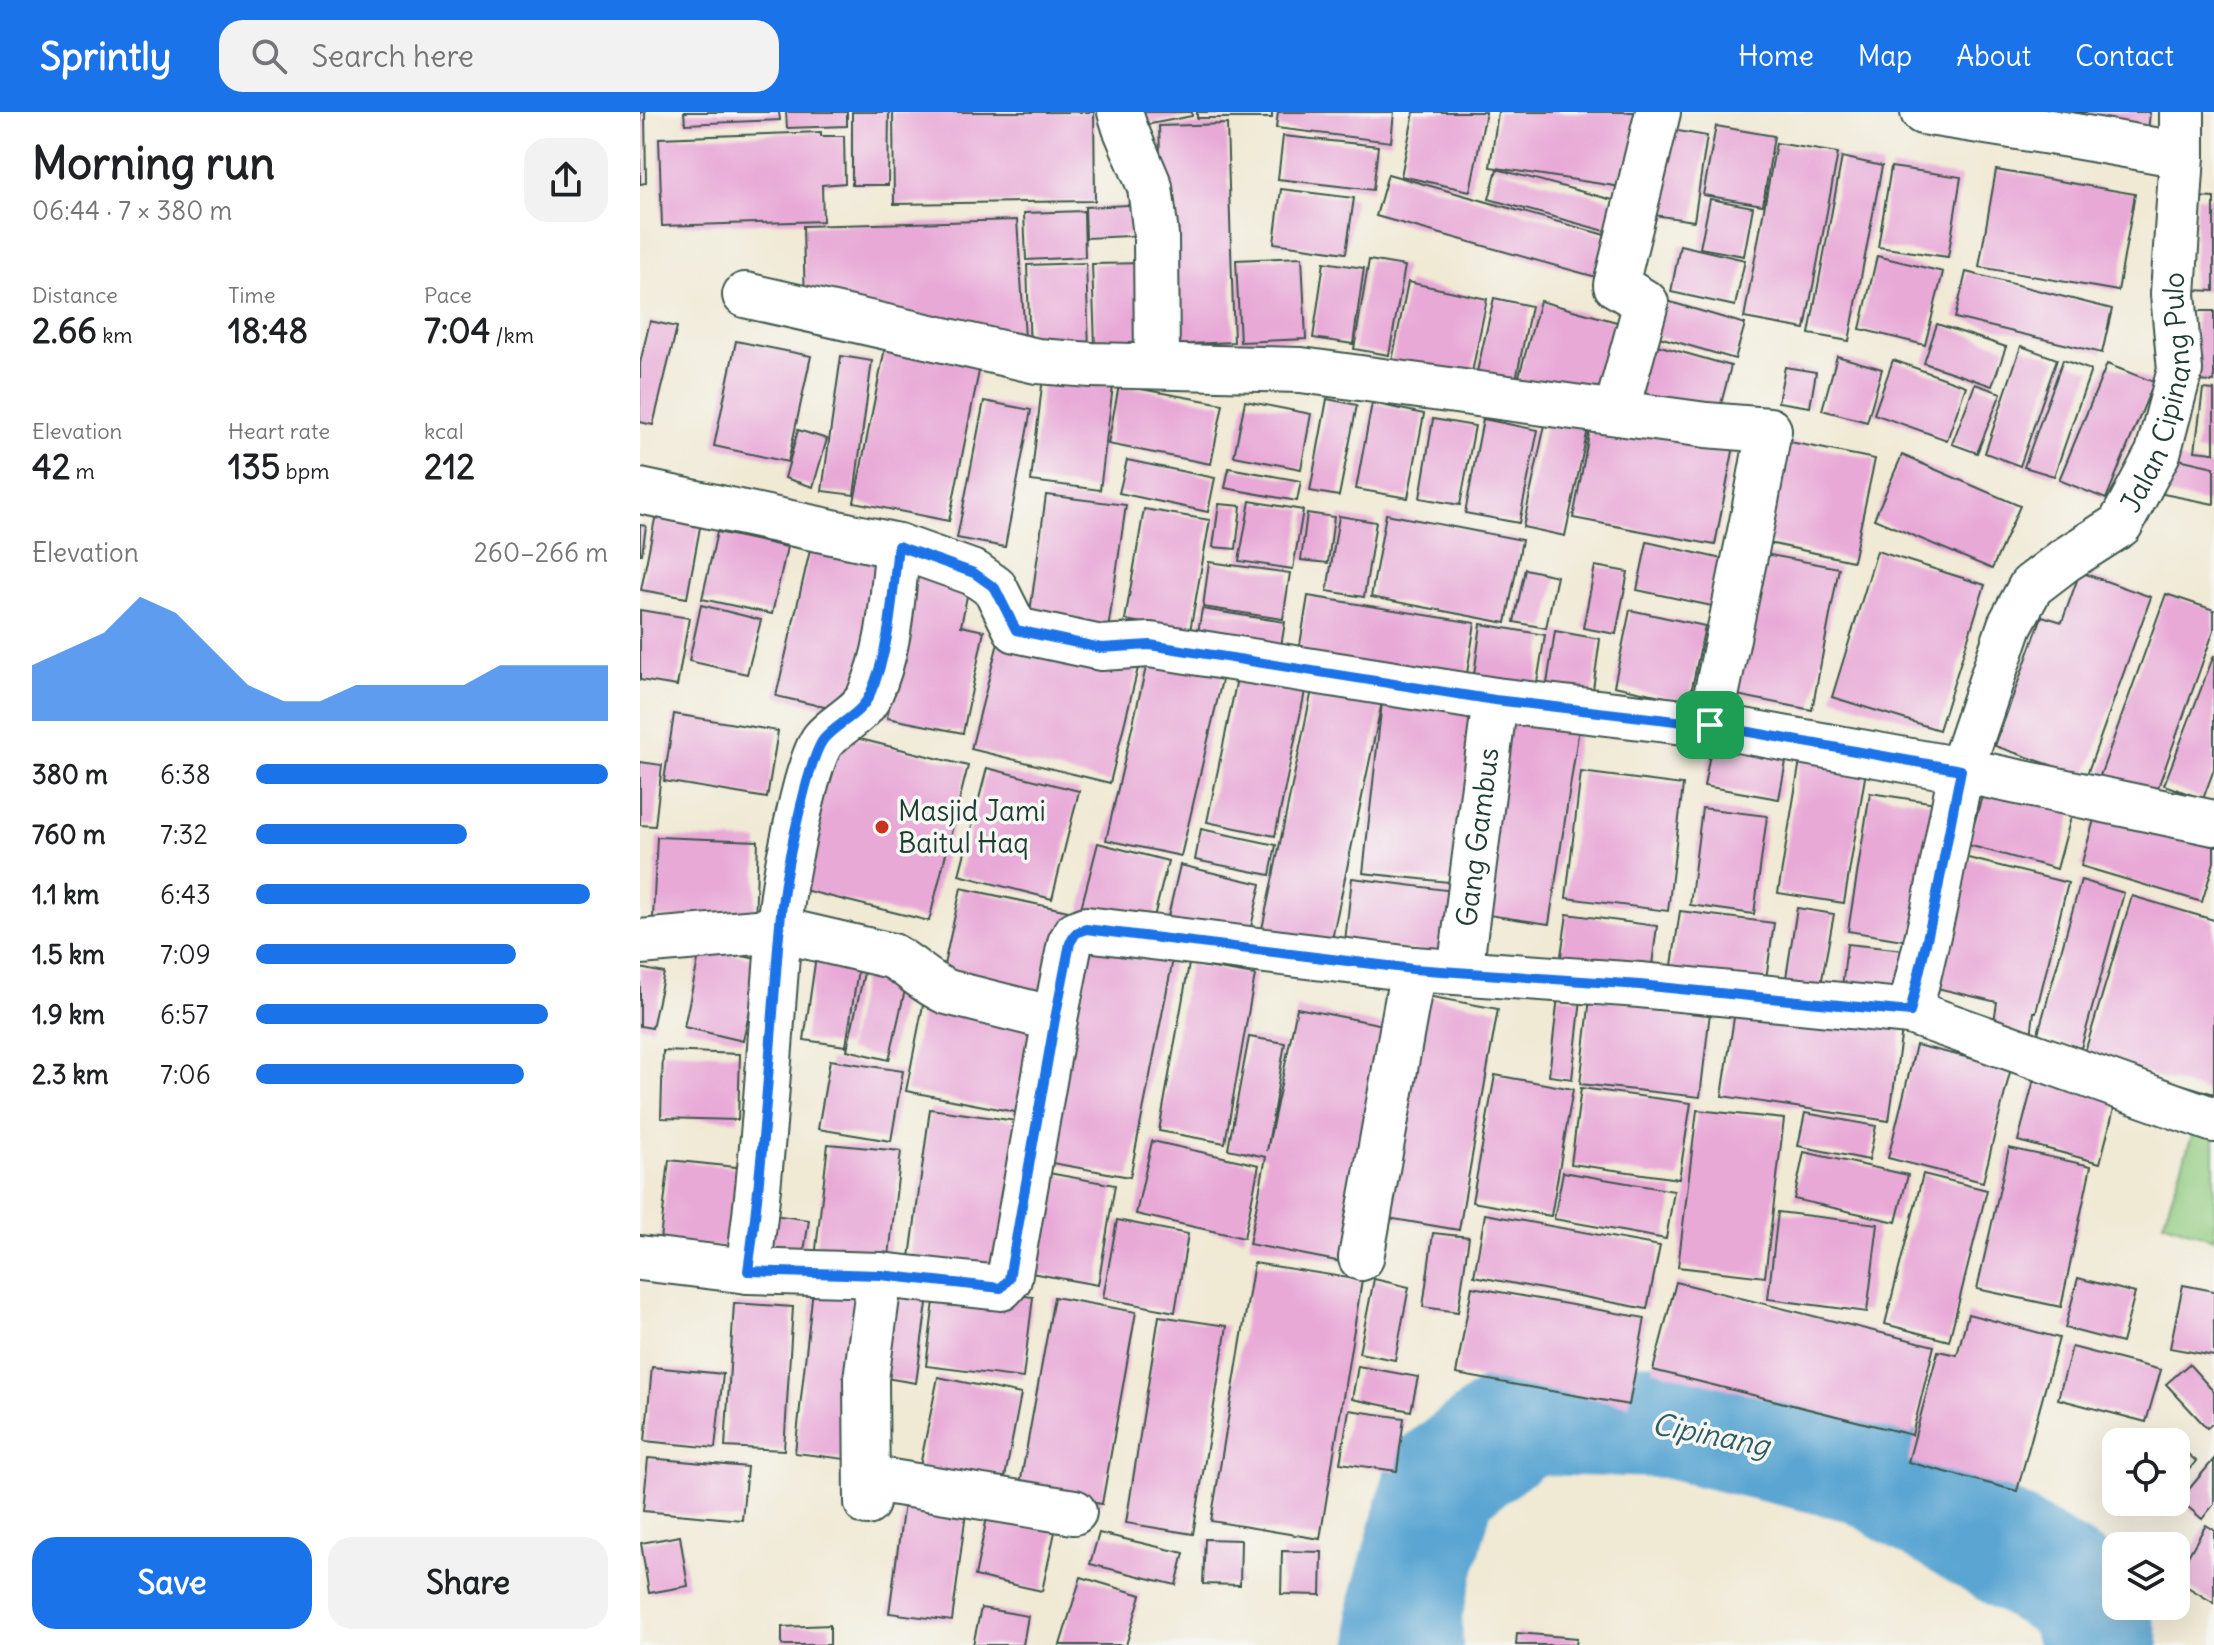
<!DOCTYPE html>
<html lang="en">
<head>
<meta charset="utf-8">
<style>
  :root { --surface:#fff; --page:#f2f2f2; --text:#202124; --muted:#757577; --accent:#1a73e8 }
  body { margin:0; font-family:Delius,sans-serif; background:var(--page); color:var(--text); height:100vh; display:flex; flex-direction:column; font-size:30px; white-space:nowrap }
  * { box-sizing:border-box; margin:0 }
  p { font-size:26px; color:var(--muted) }
  .icon { flex:none; width:44px; height:44px; fill:none; stroke:currentColor; stroke-width:2; stroke-linecap:round; stroke-linejoin:round }
  .map { position:relative; flex:1; overflow:hidden }
  .sheet { display:flex; flex-direction:column; background:var(--surface); width:640px }
  .sheet>* { flex:none }
  .controls { position:absolute; left:1462px; top:1316px; display:grid; gap:16px }
  .controls a { display:grid; place-items:center; width:88px; height:88px; border-radius:16px; background:var(--surface); box-shadow:0 8px 32px #0002; font-size:40px }
  .pin { position:absolute; display:grid; place-items:center; width:68px; height:68px; color:#fff; margin:-34px; border-radius:16px; box-shadow:0 4px 12px #0006 }
  .round { display:grid; place-items:center; flex:none; width:84px; height:84px; border-radius:24px; background:var(--page) }
  .summary { display:flex; align-items:center; justify-content:space-between; height:136px; padding:0 32px }
  h1 { font-size:44px; font-weight:800; line-height:60px }
  .figures { display:grid; grid-template-columns:repeat(3,1fr); gap:12px; height:136px; padding:8px 32px }
  .figures div { display:grid; align-content:center }
  .figures b { font-size:34px; font-weight:800 }
  .figures small { font-size:22px; font-weight:400 }
  .figures p { font-size:22px }
  .chart { height:224px; padding:16px 32px }
  .chart p { display:flex; justify-content:space-between }
  .chart svg { width:100%; height:144px; margin-top:8px; fill:var(--accent); opacity:.7 }
  .button { display:flex; gap:16px; margin-top:auto; padding:16px 32px }
  .button a { flex:1; height:92px; border-radius:24px; background:var(--accent); color:#fff; font-size:32px; font-weight:800; line-height:92px; text-align:center }
  .button a+a { background:var(--page); color:var(--text) }
  ul { padding:0 32px; list-style:none; font-size:26px }
  li { display:grid; grid-template-columns:128px 96px 1fr; align-items:center; height:60px }
  li i { height:20px; border-radius:10px; background:var(--accent) }
  header { display:flex; align-items:center; gap:48px; box-sizing:border-box; height:112px; padding:0 40px; background:var(--accent); color:#fff }
  header strong { font-size:38px }
  nav { display:flex; gap:44px; margin-inline-start:auto; font-size:28px }
  .search { width:560px; height:72px; background:var(--page); display:flex; align-items:center; gap:20px; box-sizing:border-box; padding:0 28px; border-radius:24px; color:var(--muted); font-size:30px }
  main { display:flex; flex:1; min-height:0 }
  .map>svg:first-child { display:block }
</style>
</head>
<body>
<header>
<strong>Sprintly</strong>
<div class="search"><svg class="icon" aria-label="search" viewBox="0 0 24 24"><circle cx="10" cy="10" r="6"/><path d="M15 15l6 6"/></svg>Search here</div>
<nav><a>Home</a><a>Map</a><a>About</a><a>Contact</a></nav>
</header>
<main>
<section class="sheet">
<div class="summary"><div><h1>Morning run</h1><p>06:44 · 7 × 380 m</p></div><a class="round"><svg class="icon" aria-label="share" viewBox="0 0 24 24"><path d="M12 15V3M7 8l5-5 5 5M5 13v7h14v-7"/></svg></a></div>
<div class="figures">
<div><p>Distance</p><b>2.66<small> km</small></b></div>
<div><p>Time</p><b>18:48</b></div>
<div><p>Pace</p><b>7:04<small> /km</small></b></div>
</div>
<div class="figures">
<div><p>Elevation</p><b>42<small> m</small></b></div>
<div><p>Heart rate</p><b>135<small> bpm</small></b></div>
<div><p>kcal</p><b>212</b></div>
</div>
<div class="chart"><p><span>Elevation</span>260–266 m</p>
<svg viewBox="0 0 160 44" preserveAspectRatio="none"><path d="M0 44V27L10 22L20 17L30 6L40 11L50 22L60 33L70 38L80 38L90 33L100 33L110 33L120 33L130 27L140 27L150 27L160 27V44z"/></svg>
</div>
<ul>
<li><b>380 m</b>6:38<i style="width:100%"></i></li>
<li><b>760 m</b>7:32<i style="width:60%"></i></li>
<li><b>1.1 km</b>6:43<i style="width:95%"></i></li>
<li><b>1.5 km</b>7:09<i style="width:74%"></i></li>
<li><b>1.9 km</b>6:57<i style="width:83%"></i></li>
<li><b>2.3 km</b>7:06<i style="width:76%"></i></li>
</ul>
<div class="button"><a>Save</a><a>Share</a></div>
</section>
<div class="map">
<svg width="1574" height="1533" viewBox="0 0 1574 1533">
  <rect width="100%" height="100%" fill="#f6f6f2"/>
  <filter id="ink" filterUnits="userSpaceOnUse"><feTurbulence type="fractalNoise" baseFrequency=".0125" numOctaves="2"/><feDisplacementMap in="SourceGraphic" scale="16" xChannelSelector="R" yChannelSelector="G"/><feConvolveMatrix kernelMatrix="1 2 1 2 8 2 1 2 1" color-interpolation-filters="sRGB"/></filter>
  <filter id="wash" filterUnits="userSpaceOnUse"><feTurbulence type="fractalNoise" baseFrequency=".006" numOctaves="4" result="noise"/><feDisplacementMap in="SourceGraphic" scale="32" xChannelSelector="R" yChannelSelector="G"/><feGaussianBlur stdDeviation="1.8" result="paint"/><feColorMatrix in="noise" values="0 0 0 0 0 0 0 0 0 0 0 0 0 0 0 0 0 1.4 0 .05"/><feComposite in="paint" operator="in"/></filter>
  <g filter="url(#wash)">
    <rect width="100%" height="100%" fill="#f0e9d4"/>
    <!-- green -->
    <path fill="#8fca7e" stroke="#578459" stroke-width="2" d="M1556 1012 1574 1018V1127L1523 1110Z"/>
    <g fill="none" stroke-linecap="round" stroke-linejoin="round">
      <!-- river -->
      <path stroke="#5aa5d2" stroke-width="114" d="M766 1533 765 1498 801 1368 884 1306 1028 1309 1225 1355 1434 1478 1462 1533"/>
    </g>
    <g id="blocks">
      <!-- building -->
      <g fill="#e8a9d7">
        <path d="M0 0H5L6 71 0 72Z"/>
        <path d="M44 0H139L140 8 45 12Z"/>
        <path d="M146 0H207V14L147 16Z"/>
        <path d="M212 0H249L248 73H212Z"/>
        <path d="M253 0H454L455 89 254 92Z"/>
        <path d="M492 0H552V4L495 15Z"/>
        <rect x="557" y="0" width="75" height="6"/>
        <path d="M638 0H754L751 30 636 16Z"/>
        <path d="M774 0H846L830 79 761 64Z"/>
        <path d="M858 0H999L988 76 850 55Z"/>
        <path d="M1340 0H1510L1507 30Z"/>
        <path d="M587 12 594 230 527 233 519 14Z"/>
        <path d="M1076 14 1134 24 1123 93 1063 83Z"/>
        <path d="M1021 16 1067 24 1054 109 1007 102Z"/>
        <path d="M181 20V24H204L205 71 182 73 183 109 22 114 19 26Z"/>
        <path d="M643 24 738 34 733 78 638 67Z"/>
        <path d="M1136 31 1198 41 1165 217 1104 206Z"/>
        <path d="M1202 45 1242 54 1209 229 1169 222Z"/>
        <path d="M1251 55 1321 65 1308 145 1238 135Z"/>
        <path d="M857 57 984 91 976 122 849 87Z"/>
        <path d="M1356 58 1495 82 1478 179 1339 155Z"/>
        <path d="M748 62 979 127 967 168 736 104Z"/>
        <path d="M641 77 714 86 706 141 634 131Z"/>
        <path d="M1557 85 1574 86V179L1552 178Z"/>
        <path d="M1070 87 1113 95 1104 144 1060 136Z"/>
        <path d="M510 92 511 123 446 126 445 95Z"/>
        <path d="M444 99 445 145 386 148 384 101Z"/>
        <path d="M377 108 386 240 165 193 163 114Z"/>
        <path d="M1040 133 1105 148 1095 194 1031 180Z"/>
        <path d="M1237 144 1303 160 1285 233 1220 217Z"/>
        <path d="M662 145 666 227 600 230 596 148Z"/>
        <path d="M729 148 765 154 749 243 714 237Z"/>
        <path d="M684 150 724 156 713 232 673 226Z"/>
        <path d="M446 151 449 238 390 240 387 153Z"/>
        <path d="M508 151 510 232 455 234 452 152Z"/>
        <path d="M1326 160 1472 197 1462 241 1315 206Z"/>
        <path d="M768 170 847 187 830 270 751 254Z"/>
        <path d="M854 186 891 194 875 273 836 264Z"/>
        <path d="M1020 187 1105 212 1095 247 1009 222Z"/>
        <path d="M900 189 984 212 963 288 876 275Z"/>
        <path d="M1556 199H1574V270L1555 269Z"/>
        <path d="M10 209 37 215 13 313 0 310V251Z"/>
        <path d="M1297 212 1366 235 1352 274 1284 251Z"/>
        <path d="M247 226 342 244 309 409 214 390Z"/>
        <path d="M96 229 171 244 148 350 74 334Z"/>
        <path d="M1006 230 1091 254 1077 307 991 283Z"/>
        <path d="M1381 234 1417 247 1380 354 1345 341Z"/>
        <path d="M201 244 232 249 214 383 182 379Z"/>
        <path d="M1197 244 1242 257 1227 310 1182 298Z"/>
        <path d="M1253 248 1326 274 1307 328 1234 302Z"/>
        <path d="M1423 248 1451 258 1414 364 1384 355Z"/>
        <path d="M1467 252 1514 270 1466 387 1419 368Z"/>
        <path d="M1145 255 1176 260 1170 295 1138 290Z"/>
        <path d="M403 265 473 274 460 378 391 369Z"/>
        <path d="M1335 272 1361 281 1337 341 1312 332Z"/>
        <path d="M479 273 583 292 571 352 468 332Z"/>
        <path d="M1563 277 1574 278V341L1555 339Z"/>
        <path d="M687 287 717 293 699 384 670 379Z"/>
        <path d="M344 289 391 298 365 435 317 426Z"/>
        <path d="M605 289 671 302 661 357 594 344Z"/>
        <path d="M732 291 784 302 768 386 716 377Z"/>
        <path d="M793 307 835 314 820 393 780 386Z"/>
        <path d="M843 307 898 318 879 411 825 401Z"/>
        <path d="M952 307 1094 334 1075 433 933 406Z"/>
        <path d="M906 308 948 317 925 424 883 415Z"/>
        <path d="M158 318 187 327 173 375 145 366Z"/>
        <path d="M1140 328 1235 347 1213 449 1119 429Z"/>
        <path d="M1262 343 1380 394 1352 457 1234 407Z"/>
        <path d="M1530 345 1574 355V392L1523 382Z"/>
        <path d="M487 348 575 366 568 400 479 381Z"/>
        <path d="M589 356 661 369 657 389 585 376Z"/>
        <path d="M406 383 486 393 468 518 389 508Z"/>
        <path d="M610 389 663 398 653 457 599 449Z"/>
        <path d="M579 392 601 394 596 437 573 435Z"/>
        <path d="M504 397 570 408 550 519 485 508Z"/>
        <path d="M667 401 694 405 688 451 661 448Z"/>
        <path d="M16 402 61 410 47 486 1 478Z"/>
        <path d="M746 402 882 428 866 511 731 485Z"/>
        <path d="M699 404 736 410 724 485 687 479Z"/>
        <path d="M0 413 6 414 2 442H0Z"/>
        <path d="M77 420 147 435 132 502 62 487Z"/>
        <path d="M1007 430 1082 447 1072 494 997 478Z"/>
        <path d="M171 434 245 451 211 601 136 584Z"/>
        <path d="M1109 439 1199 456 1172 598 1082 580Z"/>
        <path d="M1237 439 1345 473 1299 618 1192 585Z"/>
        <path d="M569 450 650 461 643 507 563 495Z"/>
        <path d="M955 454 988 460 976 522 943 516Z"/>
        <path d="M885 457 917 464 906 516 874 510Z"/>
        <path d="M277 459 330 469 321 514 344 519 323 621 247 606Z"/>
        <path d="M1440 460 1511 485 1446 665 1355 634 1402 504 1422 510Z"/>
        <path d="M1526 482 1574 498V518L1515 684 1460 664Z"/>
        <path d="M668 484 835 511 825 574 658 545Z"/>
        <path d="M61 493 121 508 107 562 49 549Z"/>
        <path d="M562 497 645 510 639 547 556 533Z"/>
        <path d="M0 498 49 506 37 574 0 568Z"/>
        <path d="M990 498 1065 514 1049 590 974 574Z"/>
        <path d="M841 512 905 523 894 588 832 578Z"/>
        <path d="M915 519 960 527 951 592 905 585Z"/>
        <path d="M360 523 498 556 470 671 331 637Z"/>
        <path d="M510 538 585 555 541 744 466 728Z"/>
        <path d="M1574 543V657L1563 687 1524 673Z"/>
        <path d="M599 557 667 570 635 724 567 710Z"/>
        <path d="M673 573 845 598 827 772 723 761 742 590 691 832 622 817Z"/>
        <path d="M867 599 940 610 909 812 835 801Z"/>
        <path d="M34 602 138 619 127 686 24 669Z"/>
        <path d="M196 621 328 654 289 809 156 776Z"/>
        <path d="M1072 631 1147 644 1139 687 1064 674Z"/>
        <path d="M1162 636 1228 647 1204 791 1138 781Z"/>
        <path d="M0 650 22 653 15 714 0 713Z"/>
        <path d="M347 656 439 679 412 787 319 763Z"/>
        <path d="M941 660 1043 673 1028 799 926 786Z"/>
        <path d="M1345 674 1433 698 1417 757 1328 733Z"/>
        <path d="M1230 681 1303 692 1281 831 1208 819Z"/>
        <path d="M1062 696 1127 704 1114 802 1050 793Z"/>
        <path d="M1457 697 1574 731V750L1562 790 1441 754Z"/>
        <path d="M561 717 636 733 630 763 555 748Z"/>
        <path d="M17 725 118 729 115 810 13 806Z"/>
        <path d="M458 731 528 749 511 817 440 800Z"/>
        <path d="M1316 743 1428 771 1396 900H1394L1391 924 1353 917 1357 890 1284 873Z"/>
        <path d="M540 753 621 772 607 832 526 813Z"/>
        <path d="M712 766 822 780 814 843 705 830Z"/>
        <path d="M1441 768 1484 781 1441 936 1397 925Z"/>
        <path d="M321 776 433 800 412 894 300 871Z"/>
        <path d="M1492 784 1574 808V982L1444 943Z"/>
        <path d="M1157 796 1194 802 1180 878 1145 872Z"/>
        <path d="M1040 799 1134 811 1125 874 1031 860Z"/>
        <path d="M927 802 1017 814 1010 869 919 858Z"/>
        <path d="M444 825 534 842 490 1065 401 1049Z"/>
        <path d="M1207 832 1273 839 1267 893 1201 885Z"/>
        <path d="M61 835 121 848 103 929 44 915Z"/>
        <path d="M176 844 219 851 206 934 164 928Z"/>
        <path d="M227 847 270 856 249 948 207 938Z"/>
        <path d="M549 852 615 863 585 1031 519 1019Z"/>
        <path d="M0 856 24 861 12 916 0 914Z"/>
        <path d="M782 883 858 897 819 1118 742 1105Z"/>
        <path d="M918 884 941 887 932 967 909 964Z"/>
        <path d="M950 886 1070 900 1060 985 940 972Z"/>
        <path d="M1097 886 1263 911 1249 1009 1082 984Z"/>
        <path d="M283 893 398 916 380 1001 266 979Z"/>
        <path d="M657 896 754 915 707 1151 609 1132 626 1045 588 1037 609 925 645 931 627 1039Z"/>
        <path d="M1276 933 1371 956 1343 1070 1248 1046Z"/>
        <path d="M23 939 100 942 98 1008 21 1006Z"/>
        <path d="M190 948 263 959 251 1029 178 1017Z"/>
        <path d="M1397 956 1479 977 1460 1051 1378 1029Z"/>
        <path d="M855 963 933 977 911 1104 832 1090Z"/>
        <path d="M941 976 1051 991 1039 1067 931 1052Z"/>
        <path d="M290 997 384 1010 362 1165 269 1153Z"/>
        <path d="M1057 998 1144 1007 1125 1165 1038 1155Z"/>
        <path d="M1165 1001 1236 1014 1229 1048 1158 1034Z"/>
        <path d="M512 1029 619 1053 604 1126 496 1102Z"/>
        <path d="M188 1032 261 1039 248 1153 175 1146Z"/>
        <path d="M1369 1036 1451 1054 1421 1195 1337 1177Z"/>
        <path d="M1164 1040 1268 1063 1256 1110 1154 1087Z"/>
        <path d="M29 1048 105 1056 96 1137 20 1128Z"/>
        <path d="M392 1058 475 1073 458 1173 374 1158Z"/>
        <path d="M923 1060 1034 1079 1026 1127 914 1107Z"/>
        <path d="M1283 1062 1347 1078 1309 1229 1245 1212Z"/>
        <path d="M1138 1100 1238 1112 1227 1200 1128 1187Z"/>
        <path d="M126 1102 169 1108 162 1152 119 1145Z"/>
        <path d="M845 1102 1020 1134 1007 1197 834 1164Z"/>
        <path d="M477 1108 548 1122 535 1200 463 1186Z"/>
        <path d="M793 1121 829 1125 818 1200 783 1195Z"/>
        <path d="M614 1151 722 1168 680 1427 571 1409Z"/>
        <path d="M1438 1166 1495 1181 1482 1231 1425 1216Z"/>
        <path d="M734 1167 769 1175 755 1248 719 1241Z"/>
        <path d="M174 1168 231 1175 213 1348 155 1341Z"/>
        <path d="M1036 1170 1294 1234 1272 1323 1013 1258Z"/>
        <path d="M246 1171 289 1177 276 1271 233 1264Z"/>
        <path d="M296 1173 393 1185 383 1266 286 1254Z"/>
        <path d="M1543 1173 1574 1179V1244L1530 1236Z"/>
        <path d="M832 1175 1005 1206 989 1293 816 1262Z"/>
        <path d="M414 1185 496 1200 462 1392 379 1378Z"/>
        <path d="M94 1191 153 1195 144 1338 85 1335Z"/>
        <path d="M1328 1202 1419 1226 1377 1379 1268 1350 1298 1239 1317 1243Z"/>
        <path d="M519 1204 587 1214 553 1422 486 1411Z"/>
        <path d="M1432 1235 1521 1258 1506 1310 1418 1287Z"/>
        <path d="M1549 1252 1574 1280V1310L1567 1316 1526 1272Z"/>
        <path d="M718 1254 778 1265 771 1299 712 1287Z"/>
        <path d="M12 1255 83 1262 75 1336 5 1329Z"/>
        <path d="M298 1265 381 1282 362 1381 278 1364Z"/>
        <path d="M709 1298 764 1306 757 1359 700 1351Z"/>
        <path d="M1536 1332 1556 1349 1536 1374Z"/>
        <path d="M8 1346 107 1355 102 1408 3 1399Z"/>
        <path d="M1574 1347V1392L1562 1407 1540 1388Z"/>
        <path d="M266 1377 328 1385 312 1509 249 1501Z"/>
        <path d="M1501 1390H1523L1514 1401Z"/>
        <path d="M350 1391 418 1406 402 1479 335 1464Z"/>
        <path d="M1566 1413 1574 1418V1491L1536 1468V1465Z"/>
        <path d="M459 1421 544 1441 536 1473 450 1452Z"/>
        <path d="M40 1424 48 1474 9 1481 1 1431Z"/>
        <path d="M565 1427 601 1428 600 1473 563 1472Z"/>
        <path d="M642 1439 682 1440 681 1483 641 1482Z"/>
        <path d="M441 1465 501 1483 486 1533H420Z"/>
        <path d="M341 1496 388 1504 383 1533H333Z"/>
        <path d="M190 1513V1533H142V1515Z"/>
        <path d="M877 1521 937 1526 936 1533H876Z"/>
      </g>
    </g>
  </g>
  <g filter="url(#ink)">
    <use href="#blocks" fill-opacity="0" stroke="#3e574c" stroke-width="2"/>
    <g fill="none" stroke-linecap="round" stroke-linejoin="round">
      <defs>
        <g id="street">
          <path d="M480 0 485 16 510 75 516 123 517 254"/>
          <path d="M1283 0 1429 23 1542 43"/>
          <path d="M105 183 397 249 452 253 661 258 1066 313 1129 318 1113 405 1070 613"/>
          <path d="M976 300 1006 191 976 173 1018 0"/>
          <path d="M0 379 258 434 334 461 355 476 376 518 461 536 510 533 855 588 1070 613 1321 658 1574 711"/>
          <path d="M0 830 140 818 252 844C272 855 286 871 307 880L415 907 430 831 436 821 446 817 773 857 1000 873 1270 900 1574 1008"/>
          <path id="s1" d="M820 860 855 588"/>
          <path id="s2" d="M1270 900 1294 797 1321 658 1370 513 1391 474 1425 448 1480 413 1518 341 1540 258 1533 182 1542 43V0"/>
          <path d="M0 1146 108 1159 240 1163 361 1176 369 1167 415 907"/>
          <path d="M721 1146 773 857"/>
          <path d="M108 1159C121 1067 127 974 134 882 138 834 140 785 151 738 156 714 170 645 183 628 197 611 221 603 230 582 251 536 252 483 258 434"/>
          <path d="M227 1366 434 1400"/>
          <path d="M227 1391 226 1267 240 1163"/>
        </g>
      </defs>
      <!-- street casing -->
      <use href="#street" stroke="#3e574c" stroke-width="48"/>
      <!-- street -->
      <use href="#street" stroke="#fff" stroke-width="44"/>
    </g>
  </g>
  <g fill="none" stroke-linecap="round" stroke-linejoin="round" filter="url(#ink)">
    <defs>
      <path id="route" d="M258 434 334 461 355 476 376 518 461 536 510 533 855 588 1070 613 1321 658 1294 797 1270 900 1000 873 773 857 446 817 436 821 430 831 415 907 369 1167 361 1176 240 1163 108 1159C121 1069 127 978 134 888 138 838 140 787 151 738 156 714 170 646 183 628 197 611 221 603 230 582 251 536 252 483 258 434Z"/>
    </defs>
    <!-- route casing -->
    <use href="#route" stroke="#fff" stroke-width="16"/>
    <!-- route -->
    <use href="#route" stroke="#1a73e8" stroke-width="10"/>
  </g>
  <!-- markers -->
  <circle fill="#c8321e" stroke="#f6f6f2" stroke-width="3" cx="242" cy="715" r="8"/>
  <g text-anchor="middle" dominant-baseline="central" stroke-width="7" stroke-linejoin="round" paint-order="stroke">
    <!-- street labels -->
    <g font-size="28" fill="#1f3d34" stroke="#f6f6f2">
      <text stroke="none"><textPath href="#s2" startOffset="694">Jalan Cipinang Pulo</textPath></text>
      <text stroke="none"><textPath href="#s1" startOffset="136">Gang Gambus</textPath></text>
    </g>
    <!-- poi labels -->
    <g font-size="28" fill="#1f3d34" stroke="#f6f6f2" text-anchor="start">
      <text x="258" y="699">Masjid Jami<tspan x="258" dy="32">Baitul Haq</tspan></text>
    </g>
    <!-- water labels -->
    <g font-size="30" font-style="italic" fill="#315c63" stroke="#f6f6f2">
      <text transform="translate(1071 1322) rotate(11)">Cipinang</text>
    </g>
  </g>
</svg>
<div class="controls">
<a><svg class="icon" aria-label="locate" viewBox="0 0 24 24"><circle cx="12" cy="12" r="6"/><path d="M12 2v4M12 18v4M2 12h4M18 12h4"/></svg></a>
<a><svg class="icon" aria-label="layers" viewBox="0 0 24 24"><path d="M12 4l9 5-9 5-9-5zM3 14l9 5 9-5"/></svg></a>
</div>
<div class="pin" style="left:1070px;top:613px;background:#1e9e55"><svg class="icon" aria-label="arrive" viewBox="0 0 24 24"><path d="M6 21V4h12l-3 4 3 4H6"/></svg></div>
</div>
</main>
</body>
</html>
